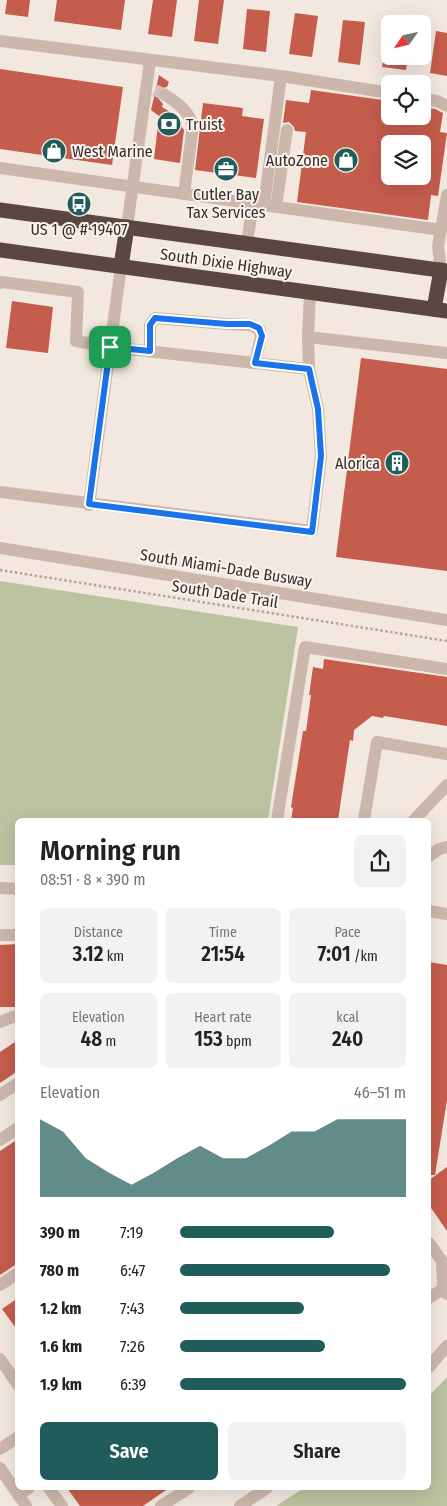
<!DOCTYPE html>
<html lang="en">
<head>
<meta charset="utf-8">
<style>
  :root { --surface:#fff; --page:#f2f2f2; --text:#222; --muted:#767676; --accent:#205c59 }
  body { margin:0; font-family:"Fira Sans Condensed",sans-serif; background:var(--page); color:var(--text); height:100vh; display:flex; flex-direction:column; font-size:19px; white-space:nowrap }
  * { box-sizing:border-box; margin:0 }
  p { font-size:16px; color:var(--muted) }
  .icon { flex:none; width:28px; height:28px; fill:none; stroke:currentColor; stroke-width:2; stroke-linecap:round; stroke-linejoin:round }
  .map { position:relative; flex:1; overflow:hidden }
  .side { position:absolute; left:15px; top:818px; width:416px; height:672px; display:flex; flex-direction:column; background:var(--surface); border-radius:8px; box-shadow:0 5px 20px #0002 }
  .side>* { flex:none }
  .needle { width:32px; rotate:236deg }
  .controls { position:absolute; left:381px; top:15px; display:grid; gap:10px }
  .controls a { display:grid; place-items:center; width:50px; height:50px; border-radius:8px; background:var(--surface); box-shadow:0 5px 20px #0002; font-size:25px }
  .pin { position:absolute; display:grid; place-items:center; width:42px; height:42px; color:#fff; margin:-21px; border-radius:10px; box-shadow:0 2px 8px #0006 }
  .round { display:grid; place-items:center; flex:none; width:52px; height:52px; border-radius:8px; background:var(--page) }
  .headline { display:flex; align-items:center; justify-content:space-between; height:85px; padding:0 25px }
  h1 { font-size:28px; font-weight:600; line-height:38px }
  .stats { display:grid; grid-template-columns:repeat(3,1fr); gap:8px; height:85px; padding:5px 25px }
  .stats div { display:grid; align-content:center; border-radius:8px; background:var(--page); text-align:center }
  .stats b { font-size:21px; font-weight:600 }
  .stats small { font-size:14px; font-weight:400 }
  .stats p { font-size:14px }
  .chart { height:140px; padding:10px 25px }
  .chart p { display:flex; justify-content:space-between }
  .chart svg { width:100%; height:90px; margin-top:5px; fill:var(--accent); opacity:.7 }
  .button { display:flex; gap:10px; margin-top:auto; padding:10px 25px }
  .button a { flex:1; height:58px; border-radius:8px; background:var(--accent); color:#fff; font-size:20px; font-weight:600; line-height:58px; text-align:center }
  .button a+a { background:var(--page); color:var(--text) }
  ul { padding:0 25px; list-style:none; font-size:16px }
  li { display:grid; grid-template-columns:80px 60px 1fr; align-items:center; height:38px }
  li i { height:12px; border-radius:6px; background:var(--accent) }
  .map>svg:first-child { display:block }
</style>
</head>
<body>
<div class="map">
<svg width="447" height="1506" viewBox="0 0 447 1506">
  <rect width="100%" height="100%" fill="#f3e8e0"/>
  <!-- green -->
  <g fill="#bbc3a0">
    <path d="M0 581 298 627 268 820H18L17 865H0Z"/>
    <path d="M447 1377V1506H276L304 1488H429V1396Z"/>
  </g>
  <!-- building -->
  <g fill="#c55d4d" fill-rule="evenodd">
    <path d="M7 0H30L28 17 5 14Z"/>
    <path d="M57 0H125L121 30 54 21Z"/>
    <path d="M153 0H177L172 37 148 34Z"/>
    <path d="M199 0H224L218 44 194 41Z"/>
    <path d="M247 9 270 11 266 52 243 49Z"/>
    <path d="M295 13 318 16 312 57 289 54Z"/>
    <path d="M343 20 365 22 360 65 338 62Z"/>
    <path d="M436 31 447 33V76L430 73Z"/>
    <path d="M384 56H408L406 70 382 67Z"/>
    <path d="M0 69 123 87 112 165 0 149Z"/>
    <path d="M159 75 169 82 167 87 162 88 158 90V98L163 104 162 107 172 113 184 130 180 163 154 159 159 116 151 110Z"/>
    <path d="M311 90 390 101V116H422V107L435 109 443 113 440 132 447 133 438 196 431 195 428 220 297 202 306 132 295 131 294 127 289 122 283 123 286 100 309 103ZM390 144H422V176H390Z"/>
    <path d="M203 103 243 108 242 116 264 119 256 178 195 170Z"/>
    <path d="M12 301 53 307 48 353 6 348Z"/>
    <path d="M361 358 447 369V571L336 557Z"/>
    <path d="M324 659 447 677V726L384 716 383 718 372 716 354 730 353 741 350 740 338 820H291L293 808 291 807 303 731H306L311 695H309L313 667 323 669Z"/>
    <path d="M18 944V1007H0V945Z"/>
    <path d="M429 962 447 965V1100L435 1175H429Z"/>
    <path d="M18 1040V1071L0 1083V1052Z"/>
    <path d="M18 1139V1263L0 1275V1151Z"/>
    <path d="M447 1167V1231L429 1205V1180Z"/>
    <path d="M18 1298V1331L2 1309Z"/>
    <path d="M67 1488H169L143 1506H80Z"/>
  </g>
  <g fill="none" stroke-linecap="round" stroke-linejoin="round">
    <!-- minor-tunnel -->
    <path stroke="#cec3bc" stroke-width="12" stroke-dasharray="12 6" stroke-linecap="butt" d="M155 90 165 95"/>
    <!-- path -->
    <path stroke="#b8a196" stroke-width="2.5" stroke-dasharray="2.5 2.5" stroke-linecap="butt" d="M0 570 447 641"/>
    <!-- minor -->
    <g stroke="#ccb7ac" stroke-width="12">
      <path d="M0 41 281 76"/>
      <path d="M165 95C178 103 188 111 193 125L184 194"/>
      <path d="M422 99 437 101 447 106"/>
      <path d="M0 168 441 230"/>
      <path d="M264 205 281 76 390 93"/>
      <path d="M276 207 287 130"/>
      <path d="M127 227 150 61"/>
      <path d="M247 243 253 204"/>
      <path d="M441 270 438 246 447 195"/>
      <path d="M0 283 2 282 78 292 76 341 110 347 309 369"/>
      <path d="M310 292 308 337 447 353"/>
      <path d="M150 351V325L155 318 227 324 250 325 259 329 261 336 255 363"/>
      <path d="M0 492 312 531 321 456 318 409 309 369 308 337"/>
      <path d="M89 505 121 266"/>
      <path d="M0 548 447 620"/>
      <path d="M277 820 305 647 447 669"/>
      <path d="M364 820 377 742 447 754"/>
      <path d="M414 820 447 785"/>
      <path d="M429 856 439 849 447 847"/>
      <path d="M0 888 18 889"/>
      <path d="M429 911 447 914"/>
      <path d="M0 935H18"/>
      <path d="M0 1022 18 1015"/>
      <path d="M0 1095 18 1083"/>
      <path d="M0 1140 18 1128"/>
      <path d="M429 1243 442 1261 443 1289 447 1294"/>
      <path d="M0 1285 18 1273"/>
      <path d="M429 1298 443 1289"/>
      <path d="M0 1359 18 1385"/>
      <path d="M429 1367 447 1346"/>
      <path d="M0 1449 18 1437"/>
      <path d="M0 1468 26 1506"/>
      <path d="M49 1488 62 1506"/>
      <path d="M18 1495 29 1488"/>
      <path d="M161 1506 189 1488"/>
      <path d="M240 1506 267 1488"/>
    </g>
    <!-- highway -->
    <g stroke="#5b4742" stroke-width="15">
      <path d="M0 210 447 271"/>
      <path d="M0 250 447 311"/>
      <path d="M121 266 127 227"/>
      <path d="M434 309 441 270"/>
    </g>
  </g>
  <g fill="none" stroke-linecap="round" stroke-linejoin="round">
    <defs>
      <path id="route" d="M155 318 227 324H250L259 328 262 336 255 363 309 369 318 409 321 456 312 532 89 504 110 347 150 351V325Z"/>
    </defs>
    <!-- route casing -->
    <use href="#route" stroke="#fff" stroke-width="10"/>
    <!-- route -->
    <use href="#route" stroke="#1a73e8" stroke-width="6"/>
  </g>
  <!-- icons -->
  <defs>
    <symbol id="bank-disc" viewBox="-11 -11 22 22"><circle r="9.5" fill="#205c59" stroke="#faf3ed"/><path d="M-6-4H6V4H-6ZM0-2.3a2.3 2.3 0 1 0 0 4.6a2.3 2.3 0 1 0 0-4.6Z" fill="#fff"/></symbol>
    <symbol id="shop-disc" viewBox="-11 -11 22 22"><circle r="9.5" fill="#205c59" stroke="#faf3ed"/><path d="M-5-2.5h2.3a2.7 3.5 0 0 1 5.4 0H5L5.5 6h-11ZM-1.5-2.5h3a1.5 2.3 0 0 0-3 0Z" fill="#fff"/></symbol>
    <symbol id="office-disc" viewBox="-11 -11 22 22"><circle r="9.5" fill="#205c59" stroke="#faf3ed"/><path d="M-6-3h4V-5.5h4V-3h4V5H-6ZM-1-4.5V-3h2v-1.5ZM-6 0V1H6V0Z" fill="#fff"/></symbol>
    <symbol id="bus-disc" viewBox="-11 -11 22 22"><circle r="9.5" fill="#205c59" stroke="#faf3ed"/><path d="M-5-6H5V4H4V6H2V4H-2V6H-4V4H-5ZM-3.5-4V0h7V-4ZM-3.5 1.2v1.5H-2V1.2ZM2 1.2v1.5H3.5V1.2Z" fill="#fff"/></symbol>
    <symbol id="building-disc" viewBox="-11 -11 22 22"><circle r="9.5" fill="#205c59" stroke="#faf3ed"/><path d="M-4-6H4V6H1V3H-1V6H-4ZM-2.5-4.3h1.7v1.8h-1.7ZM.8-4.3h1.7v1.8H.8ZM-2.5-1h1.7V.8h-1.7ZM.8-1h1.7V.8H.8Z" fill="#fff"/></symbol>
  </defs>
  <g fill-rule="evenodd">
    <use href="#bank-disc" x="155" y="110" width="28" height="28"/>
    <use href="#shop-disc" x="40" y="137" width="28" height="28"/>
    <use href="#shop-disc" x="332" y="146" width="28" height="28"/>
    <use href="#office-disc" x="212" y="155" width="28" height="28"/>
    <use href="#bus-disc" x="65" y="190" width="28" height="28"/>
    <use href="#building-disc" x="383" y="449" width="28" height="28"/>
  </g>
  <g text-anchor="middle" dominant-baseline="central" stroke-width="4" stroke-linejoin="round" paint-order="stroke">
    <!-- poi labels -->
    <g font-size="16" fill="#3a2e2b" stroke="#faf3ed" text-anchor="start">
      <text x="186" y="124">Truist</text>
      <text x="72" y="151">West Marine</text>
      <text x="328" y="160" text-anchor="end">AutoZone</text>
      <text x="226" y="194" text-anchor="middle">Cutler Bay<tspan x="226" dy="18">Tax Services</tspan></text>
      <text x="79" y="229" text-anchor="middle">US 1 @ # 19407</text>
      <text x="380" y="463" text-anchor="end">Alorica</text>
    </g>
    <!-- street labels -->
    <g font-size="16" fill="#3a2e2b" stroke="#faf3ed">
      <text transform="translate(226 263) rotate(8)">South Dixie Highway</text>
      <text transform="translate(226 568) rotate(9)">South Miami-Dade Busway</text>
      <text transform="translate(225 594) rotate(9)">South Dade Trail</text>
    </g>
  </g>
</svg>
<div class="controls">
<a><svg class="needle" viewBox="-14 -14 28 28"><path d="M0-13l5 13h-10z" fill="#e53935"/><path d="M0 13l5-13h-10z" fill="#767676"/></svg></a>
<a><svg class="icon" aria-label="locate" viewBox="0 0 24 24"><circle cx="12" cy="12" r="6"/><path d="M12 2v4M12 18v4M2 12h4M18 12h4"/></svg></a>
<a><svg class="icon" aria-label="layers" viewBox="0 0 24 24"><path d="M12 4l9 5-9 5-9-5zM3 14l9 5 9-5"/></svg></a>
</div>
<div class="pin" style="left:110px;top:347px;background:#1e9e55"><svg class="icon" aria-label="arrive" viewBox="0 0 24 24"><path d="M6 21V4h12l-3 4 3 4H6"/></svg></div>
<section class="side">
<div class="headline"><div><h1>Morning run</h1><p>08:51 · 8 × 390 m</p></div><a class="round"><svg class="icon" aria-label="share" viewBox="0 0 24 24"><path d="M12 15V3M7 8l5-5 5 5M5 13v7h14v-7"/></svg></a></div>
<div class="stats">
<div><p>Distance</p><b>3.12<small> km</small></b></div>
<div><p>Time</p><b>21:54</b></div>
<div><p>Pace</p><b>7:01<small> /km</small></b></div>
</div>
<div class="stats">
<div><p>Elevation</p><b>48<small> m</small></b></div>
<div><p>Heart rate</p><b>153<small> bpm</small></b></div>
<div><p>kcal</p><b>240</b></div>
</div>
<div class="chart"><p><span>Elevation</span>46–51 m</p>
<svg viewBox="0 0 160 44" preserveAspectRatio="none"><path d="M0 44V6L10 12L20 25L30 32L40 38L50 32L60 25L70 19L80 25L90 25L100 19L110 12L120 12L130 6L140 6L150 6L160 6V44z"/></svg>
</div>
<ul>
<li><b>390 m</b>7:19<i style="width:68%"></i></li>
<li><b>780 m</b>6:47<i style="width:93%"></i></li>
<li><b>1.2 km</b>7:43<i style="width:55%"></i></li>
<li><b>1.6 km</b>7:26<i style="width:64%"></i></li>
<li><b>1.9 km</b>6:39<i style="width:100%"></i></li>
</ul>
<div class="button"><a>Save</a><a>Share</a></div>
</section>
</div>
</body>
</html>
